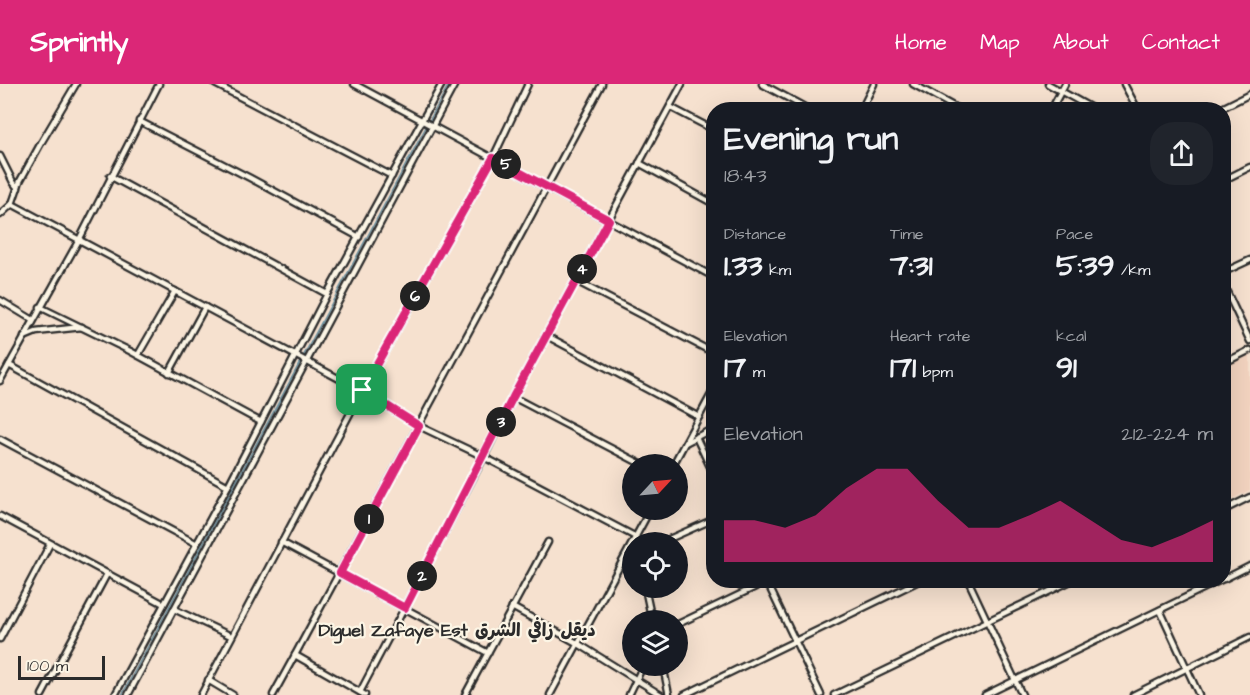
<!DOCTYPE html>
<html lang="en">
<head>
<meta charset="utf-8">
<style>
  :root { --surface:#171b24; --page:#20242c; --text:#f1f3f6; --muted:#9ea1a6; --accent:#db2777 }
  body { margin:0; font-family:"Architects Daughter","Playpen Sans Arabic",sans-serif; background:var(--page); color:var(--text); height:100vh; display:flex; flex-direction:column; font-size:22px; white-space:nowrap }
  * { box-sizing:border-box; margin:0 }
  p { font-size:20px; color:var(--muted) }
  .icon { flex:none; width:33px; height:33px; fill:none; stroke:currentColor; stroke-width:2; stroke-linecap:round; stroke-linejoin:round }
  .map { position:relative; flex:1; overflow:hidden }
  .drawer { position:absolute; left:706px; top:18px; width:525px; height:486px; display:flex; flex-direction:column; background:var(--surface); border-radius:24px; box-shadow:0 6px 24px #0002 }
  .drawer>* { flex:none }
  .needle { width:39px; rotate:64deg }
  .buttons { position:absolute; left:622px; top:370px; display:grid; gap:12px }
  .buttons a { display:grid; place-items:center; width:66px; height:66px; border-radius:50%; background:var(--surface); box-shadow:0 6px 24px #0002; font-size:30px }
  .scale { position:absolute; left:18px; bottom:15px; width:87px; box-sizing:border-box; padding-left:6px; border:3px solid #2b2b2b; border-top:0; font-size:16px; line-height:21px; white-space:nowrap; color:#2b2b2b; -webkit-text-stroke:4px #fcf5e5; paint-order:stroke }
  .pin { position:absolute; display:grid; place-items:center; width:51px; height:51px; color:#fff; margin:-26px; border-radius:12px; box-shadow:0 3px 9px #0006 }
  .km { position:absolute; width:30px; height:30px; margin:-15px; border-radius:50%; background:#222; color:#fff; font-size:16px; line-height:30px; text-align:center }
  .round { display:grid; place-items:center; flex:none; width:63px; height:63px; border-radius:24px; background:var(--page) }
  .overview { display:flex; align-items:center; justify-content:space-between; height:102px; padding:0 18px }
  h1 { font-size:33px; font-weight:800; line-height:45px }
  .stats { display:grid; grid-template-columns:repeat(3,1fr); gap:9px; height:102px; padding:6px 18px }
  .stats div { display:grid; align-content:center }
  .stats b { font-size:30px; font-weight:800 }
  .stats small { font-size:16px; font-weight:400 }
  .stats p { font-size:16px }
  .chart { height:168px; padding:12px 18px }
  .chart p { display:flex; justify-content:space-between }
  .chart svg { width:100%; height:108px; margin-top:6px; fill:var(--accent); opacity:.7 }
  header { display:flex; align-items:center; gap:36px; box-sizing:border-box; height:84px; padding:0 30px; background:var(--accent); color:#fff }
  header strong { font-size:28px }
  nav { display:flex; gap:33px; margin-inline-start:auto; font-size:21px }
  .map>svg:first-child { display:block }
</style>
</head>
<body>
<header>
<strong>Sprintly</strong>
<nav><a>Home</a><a>Map</a><a>About</a><a>Contact</a></nav>
</header>
<div class="map">
<svg width="1250" height="611" viewBox="0 0 1250 611">
  <rect width="100%" height="100%" fill="#f6e1cf"/>
  <filter id="ink" filterUnits="userSpaceOnUse"><feTurbulence type="fractalNoise" baseFrequency=".0167" numOctaves="2"/><feDisplacementMap in="SourceGraphic" scale="12" xChannelSelector="R" yChannelSelector="G"/><feConvolveMatrix kernelMatrix="1 2 1 2 8 2 1 2 1" color-interpolation-filters="sRGB"/></filter>
  <g filter="url(#ink)">
    <!-- built -->
    <path fill="#f2d3bf" d="M1250 269V406L1224 419V282Z"/>
    <g fill="none" stroke-linecap="round" stroke-linejoin="round">
      <!-- stream -->
      <path stroke="#6892a3" stroke-width="1.5" d="M122 611 449 0"/>
      <defs>
        <g id="street">
          <path d="M215 0 392 92"/>
          <path d="M354 0 714 193"/>
          <path d="M762 0 810 26"/>
          <path d="M913 0 960 26"/>
          <path d="M1048 0 1095 26"/>
          <path d="M1124 0 1138 26"/>
          <path d="M670 23 714 46"/>
          <path d="M861 26 874 0"/>
          <path d="M1051 26 1065 0"/>
          <path d="M1218 26 1250 10"/>
          <path d="M139 37 250 94 359 153"/>
          <path d="M0 72 13 98 18 104"/>
          <path d="M639 79 714 120"/>
          <path d="M110 92 327 210"/>
          <path d="M1224 96 1250 83"/>
          <path d="M12 120 362 307 419 342 484 373 636 453"/>
          <path d="M0 131 12 120 20 97 41 59 76 0"/>
          <path d="M1224 188 1250 176"/>
          <path d="M576 197 714 269"/>
          <path d="M1224 202 1250 257"/>
          <path d="M0 216 33 236"/>
          <path d="M40 223 130 267 261 338"/>
          <path d="M547 252 699 333"/>
          <path d="M24 253 36 248 82 243"/>
          <path d="M138 271 175 207"/>
          <path d="M1224 279 1250 266"/>
          <path d="M9 281 228 402"/>
          <path d="M169 289 205 223"/>
          <path d="M0 297 79 156 159 0"/>
          <path d="M513 313 643 381"/>
          <path d="M696 353 714 391"/>
          <path d="M0 355 197 460"/>
          <path d="M685 359 714 344"/>
          <path d="M673 381 714 305"/>
          <path d="M1224 426 1250 413"/>
          <path d="M0 432 164 520"/>
          <path d="M281 458 488 569"/>
          <path d="M660 459 714 435"/>
          <path d="M1224 495 1250 482"/>
          <path d="M766 496 821 611"/>
          <path d="M968 496 1022 611"/>
          <path d="M645 504 652 537"/>
          <path d="M512 523 577 559 661 611"/>
          <path d="M174 525 231 552"/>
          <path d="M1160 526 1199 611"/>
          <path d="M678 540 770 496"/>
          <path d="M0 555 50 460"/>
          <path d="M295 571 602 0"/>
          <path d="M663 582 669 611"/>
          <path d="M208 596 233 611"/>
          <path d="M360 608 484 373 513 313 682 0"/>
          <path d="M42 611 107 490"/>
          <path d="M115 611 228 402 327 210 442 0"/>
          <path d="M128 611 455 0"/>
          <path d="M201 611 362 307 493 74 528 0"/>
          <path d="M273 611 295 571 365 611"/>
          <path d="M465 611 548 458"/>
          <path d="M550 611 650 426"/>
          <path d="M629 611 640 588 647 582"/>
          <path d="M684 611 921 496"/>
          <path d="M834 611 1073 496"/>
          <path d="M985 611 1221 496"/>
          <path d="M1133 611 1250 553"/>
        </g>
      </defs>
      <!-- street casing -->
      <use href="#street" stroke="#2b2b2b" stroke-width="9"/>
      <!-- street -->
      <use href="#street" stroke="#fcf5e5" stroke-width="4.5"/>
    </g>
  </g>
  <g fill="none" stroke-linecap="round" stroke-linejoin="round" filter="url(#ink)">
    <defs>
      <path id="route" d="M493 74 609 136 513 313 405 524 340 489 419 342 362 306Z"/>
    </defs>
    <!-- route casing -->
    <use href="#route" stroke="#fff" stroke-width="12"/>
    <!-- route -->
    <use href="#route" stroke="#db2777" stroke-width="8"/>
  </g>
  <g text-anchor="middle" dominant-baseline="central" stroke-width="4.5" stroke-linejoin="round" paint-order="stroke">
    <!-- neighbourhood labels -->
    <g font-size="18" font-weight="bold" fill="#2b2b2b" stroke="#fcf5e5">
      <text x="457" y="546">Diguel Zafaye Est ديقل زافي الشرق</text>
    </g>
  </g>
</svg>
<div class="buttons">
<a><svg class="needle" viewBox="-14 -14 28 28"><path d="M0-13l5 13h-10z" fill="#e53935"/><path d="M0 13l5-13h-10z" fill="#9ea1a6"/></svg></a>
<a><svg class="icon" aria-label="locate" viewBox="0 0 24 24"><circle cx="12" cy="12" r="6"/><path d="M12 2v4M12 18v4M2 12h4M18 12h4"/></svg></a>
<a><svg class="icon" aria-label="layers" viewBox="0 0 24 24"><path d="M12 4l9 5-9 5-9-5zM3 14l9 5 9-5"/></svg></a>
</div>
<div class="scale">100 m</div>
<div class="pin" style="left:362px;top:306px;background:#1e9e55"><svg class="icon" aria-label="arrive" viewBox="0 0 24 24"><path d="M6 21V4h12l-3 4 3 4H6"/></svg></div>
<b class="km" style="left:369px;top:435px">1</b>
<b class="km" style="left:422px;top:492px">2</b>
<b class="km" style="left:501px;top:338px">3</b>
<b class="km" style="left:582px;top:185px">4</b>
<b class="km" style="left:506px;top:80px">5</b>
<b class="km" style="left:415px;top:212px">6</b>
<section class="drawer">
<div class="overview"><div><h1>Evening run</h1><p>18:43</p></div><a class="round"><svg class="icon" aria-label="share" viewBox="0 0 24 24"><path d="M12 15V3M7 8l5-5 5 5M5 13v7h14v-7"/></svg></a></div>
<div class="stats">
<div><p>Distance</p><b>1.33<small> km</small></b></div>
<div><p>Time</p><b>7:31</b></div>
<div><p>Pace</p><b>5:39<small> /km</small></b></div>
</div>
<div class="stats">
<div><p>Elevation</p><b>17<small> m</small></b></div>
<div><p>Heart rate</p><b>171<small> bpm</small></b></div>
<div><p>kcal</p><b>91</b></div>
</div>
<div class="chart"><p><span>Elevation</span>212–224 m</p>
<svg viewBox="0 0 160 44" preserveAspectRatio="none"><path d="M0 44V27L10 27L20 30L30 25L40 14L50 6L60 6L70 19L80 30L90 30L100 25L110 19L120 27L130 35L140 38L150 33L160 27V44z"/></svg>
</div>
</section>
</div>
</body>
</html>
